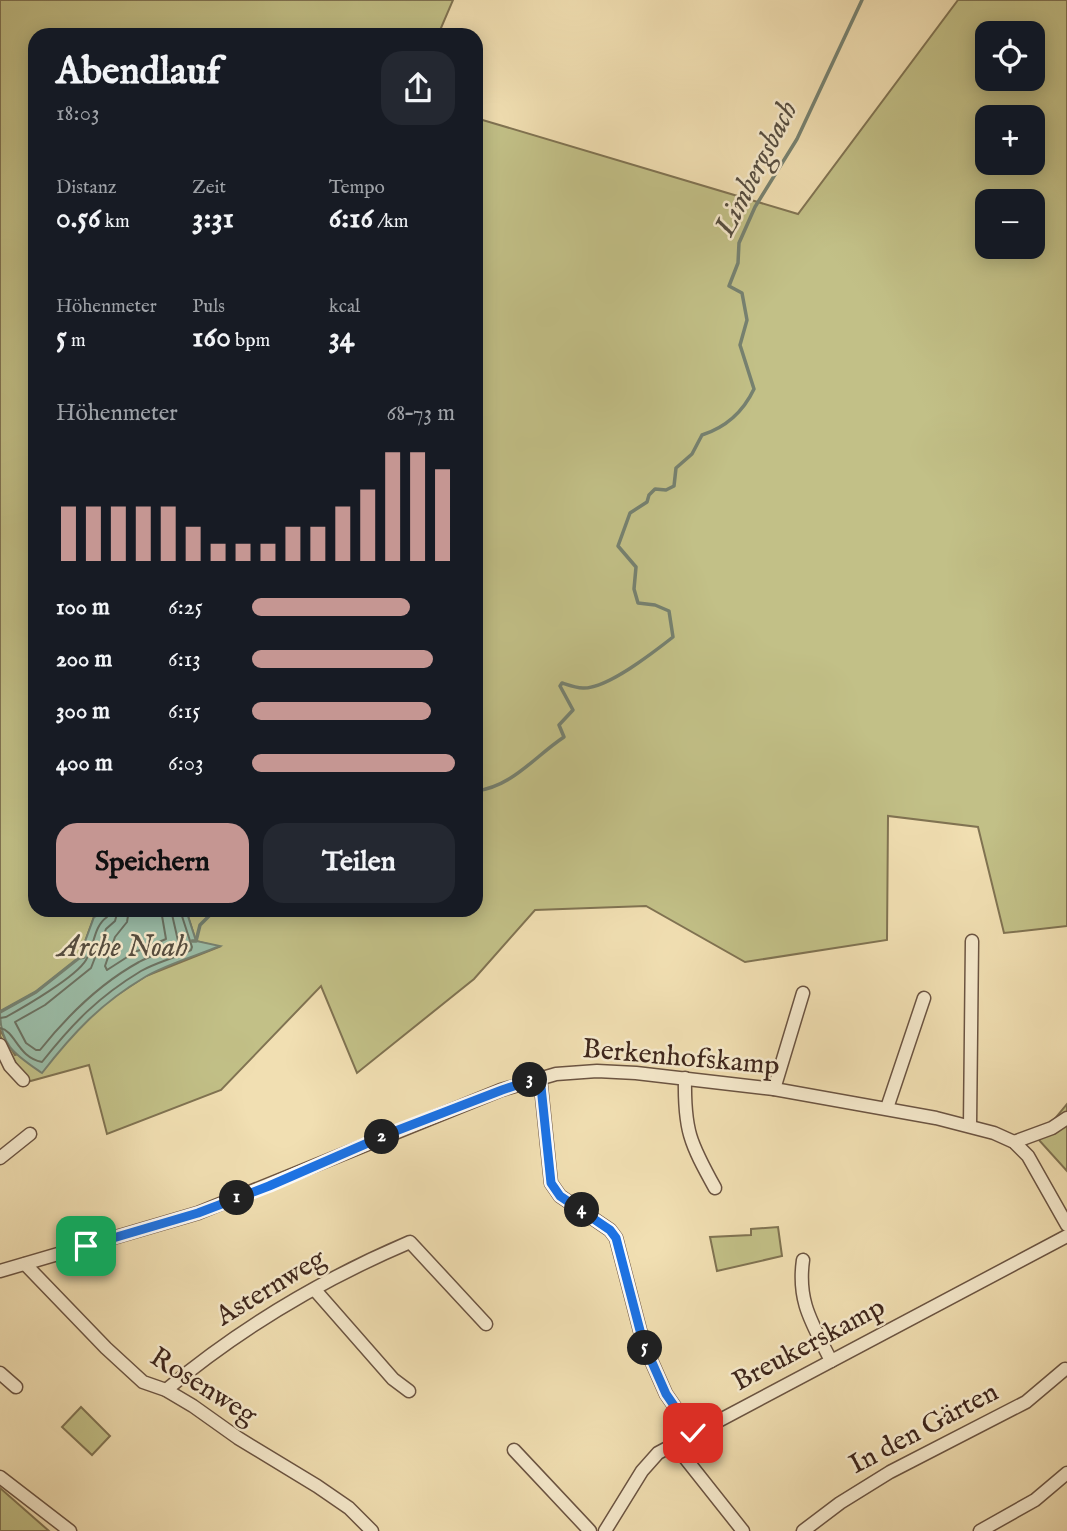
<!DOCTYPE html>
<html lang="de">
<head>
<meta charset="utf-8">
<style>
  :root { --surface:#171b24; --page:#242831; --text:#f1f3f6; --muted:#9ea1a6; --accent:#c59692 }
  body { margin:0; font-family:"IM FELL English",serif; background:var(--page); color:var(--text); height:100vh; display:flex; flex-direction:column; font-size:26px; white-space:nowrap }
  * { box-sizing:border-box; margin:0 }
  p { font-size:23px; color:var(--muted) }
  .icon { flex:none; width:38px; height:38px; fill:none; stroke:currentColor; stroke-width:2; stroke-linecap:round; stroke-linejoin:round }
  .map { position:relative; flex:1; overflow:hidden }
  .drawer { position:absolute; left:28px; top:28px; width:455px; height:889px; display:flex; flex-direction:column; background:var(--surface); border-radius:21px; box-shadow:0 4px 18px #0003 }
  .drawer>* { flex:none }
  .buttons { position:absolute; left:975px; top:21px; display:grid; gap:14px }
  .buttons a { display:grid; place-items:center; width:70px; height:70px; border-radius:14px; background:var(--surface); box-shadow:0 4px 18px #0003; font-size:35px }
  .pin { position:absolute; display:grid; place-items:center; width:60px; height:60px; color:#fff; margin:-30px; border-radius:14px; box-shadow:0 4px 10px #0006 }
  .km { position:absolute; width:35px; height:35px; margin:-18px; border-radius:50%; background:#222; color:#fff; font-size:19px; line-height:35px; text-align:center }
  .round { display:grid; place-items:center; flex:none; width:74px; height:74px; border-radius:21px; background:var(--page) }
  .overview { display:flex; align-items:center; justify-content:space-between; height:119px; padding:0 28px }
  h1 { font-size:38px; font-weight:700; line-height:52px }
  .figures { display:grid; grid-template-columns:repeat(3,1fr); gap:10px; height:119px; padding:7px 28px }
  .figures div { display:grid; align-content:center }
  .figures b { font-size:30px; font-weight:700 }
  .figures small { font-size:19px; font-weight:400 }
  .figures p { font-size:19px }
  .chart { height:196px; padding:14px 28px }
  .chart p { display:flex; justify-content:space-between }
  .chart svg { width:100%; height:126px; margin-top:7px; stroke:var(--accent); stroke-width:6 }
  .primary-button { display:flex; gap:14px; margin-top:auto; padding:14px 28px }
  .primary-button a { flex:1; height:80px; border-radius:21px; background:var(--accent); color:#111; font-size:28px; font-weight:700; line-height:80px; text-align:center }
  .primary-button a+a { background:var(--page); color:var(--text) }
  ul { padding:0 28px; list-style:none; font-size:23px }
  li { display:grid; grid-template-columns:112px 84px 1fr; align-items:center; height:52px }
  li i { height:18px; border-radius:9px; background:var(--accent) }
  .map>svg:first-child { display:block }
</style>
</head>
<body>
<div class="map">
<svg width="1067" height="1531" viewBox="0 0 1067 1531">
  <rect width="100%" height="100%" fill="#f1dfb2"/>
  <filter id="stains"><feTurbulence type="fractalNoise" baseFrequency=".00286" numOctaves="4"/><feColorMatrix values="0 0 0 0 .2 0 0 0 0 .09 0 0 0 0 .02 0 0 0 .5 -.17"/></filter>
  <radialGradient id="worn" r=".72"><stop offset=".6" stop-color="#630" stop-opacity="0"/><stop offset="1" stop-color="#630" stop-opacity=".3"/></radialGradient>
  <!-- green -->
  <g fill="#c2c087" stroke="#807352" stroke-width="2" fill-rule="evenodd">
    <path d="M0 0H453L438 35H35V910H108L94 917 79 958 36 992 0 1012Z"/>
    <path d="M958 0H1067V926L1004 933 978 827 888 816 887 940 745 962 646 906 535 910 474 979 357 1073 321 986 221 1090 107 1134 89 1065 27 1082 0 1036V1030L15 1055 71 1035 102 1005 146 976 219 947 196 941 186 910H476V118L798 214ZM987 33H1032V79H987ZM987 117H1032V163H987ZM987 201H1032V247H987Z"/>
    <path d="M1067 1104V1171L1038 1139Z"/>
    <path d="M778 1227 782 1256 717 1271 710 1237 751 1235V1229Z"/>
    <path d="M81 1407 110 1436 92 1455 62 1427Z"/>
    <path d="M0 1488 49 1531H0Z"/>
  </g>
  <!-- water -->
  <path fill="#9bbda8" stroke="#768170" stroke-width="2" d="M108 910H186L196 941 220 946C196 956 167 964 145 977 101 1003 73 1033 42 1073 16 1055 0 1046 0 1012L36 992 79 958 94 917Z"/>
  <g fill="none" stroke-linecap="round" stroke-linejoin="round">
    <!-- shore -->
    <g stroke="#6c7262" stroke-width="2">
      <path d="M118 910 115 921 106 929 91 968 45 1005 15 1022 26 1043 36 1050H40C68 1015 99 984 139 962 151 955 166 952 179 945L171 910"/>
      <path d="M129 910 127 922 115 937 105 966 107 970 135 952 166 939 161 910"/>
      <path d="M0 1018 6 1017C24 1007 76 977 86 960 95 945 93 927 107 917L109 910"/>
      <path d="M0 1028C16 1031 17 1057 42 1062 73 1023 98 997 141 971 157 962 175 958 191 950L192 947 180 910"/>
    </g>
    <!-- stream -->
    <g stroke="#768170" stroke-width="3.5">
      <path d="M476 791C513 786 534 757 564 737L559 725 573 710 560 686 562 683C568 685 576 688 583 688 607 689 654 652 673 637L669 611 655 605 638 603 634 589 636 567 618 546 630 513 647 502 649 495 655 489 666 490 674 486 676 468 692 454 702 435C727 427 743 412 754 389L740 345 747 320 742 293 729 286 738 263 739 243 755 207 797 139 862 0"/>
      <path d="M192 941H196L200 925 209 916V910"/>
      <path d="M0 1012 36 992 79 958 84 957"/>
    </g>
    <defs>
      <g id="minor">
        <path d="M0 1045 10 1066 23 1080"/>
        <path d="M540 1077 551 1183 560 1196 610 1230 616 1238 643 1342 666 1394 693 1433"/>
        <path d="M685 1078C684 1130 690 1143 715 1188"/>
        <path d="M774 1089 803 993"/>
        <path d="M887 1108 924 998"/>
        <path d="M970 1126 972 941"/>
        <path d="M1014 1142 1052 1128 1067 1118"/>
        <path d="M0 1158 30 1134"/>
        <path d="M803 1260C797 1303 813 1324 831 1361"/>
        <path d="M25 1264 106 1348 143 1382 166 1390 193 1406 238 1438 317 1486 349 1508 372 1531"/>
        <path d="M0 1271 198 1213 501 1090 556 1074 597 1071 636 1073 774 1089 936 1118 994 1133 1014 1142 1028 1156 1067 1225"/>
        <path d="M315 1290 393 1379 409 1391"/>
        <path d="M0 1373 16 1387"/>
        <path d="M166 1390C239 1329 323 1279 410 1242L486 1324"/>
        <path d="M674 1444 743 1531"/>
        <path d="M514 1450 590 1531"/>
        <path d="M0 1477 70 1531"/>
        <path d="M605 1531 642 1471 658 1453 1067 1236"/>
        <path d="M803 1531 840 1503 890 1472 1026 1402 1065 1369"/>
        <path d="M980 1531 1035 1500 1067 1473"/>
      </g>
    </defs>
    <!-- minor casing -->
    <use href="#minor" stroke="#6b5442" stroke-width="15"/>
    <!-- minor -->
    <use href="#minor" stroke="#f6eacd" stroke-width="12"/>
  </g>
  <g fill="none" stroke-linecap="round" stroke-linejoin="round">
    <defs>
      <path id="route" d="M86 1246 198 1213 269 1186 393 1132 502 1090 540 1077 551 1183 560 1196 610 1230 616 1238 643 1342 666 1394 693 1433"/>
    </defs>
    <!-- route casing -->
    <use href="#route" stroke="#fff" stroke-width="14"/>
    <!-- route -->
    <use href="#route" stroke="#1a73e8" stroke-width="9"/>
  </g>
  <g text-anchor="middle" dominant-baseline="central" stroke-width="5" stroke-linejoin="round" paint-order="stroke">
    <!-- street labels -->
    <g font-size="28" fill="#3e261c" stroke="#f6eacd">
      <text transform="translate(681 1058) rotate(5)">Berkenhofskamp</text>
      <text transform="translate(271 1288) rotate(-31)">Asternweg</text>
      <text transform="translate(809 1345) rotate(-28)">Breukerskamp</text>
      <text transform="translate(203 1387) rotate(32)">Rosenweg</text>
      <text transform="translate(924 1429) rotate(-28)">In den Gärten</text>
    </g>
    <!-- water labels -->
    <g font-size="30" font-style="italic" fill="#554c3f" stroke="#f6eacd">
      <text transform="translate(757 169) rotate(-63)">Limbergsbach</text>
      <text x="123" y="948">Arche Noah</text>
    </g>
  </g>
  <rect width="100%" height="100%" filter="url(#stains)"/>
  <rect width="100%" height="100%" fill="url(#worn)"/>
</svg>
<div class="buttons">
<a><svg class="icon" aria-label="locate" viewBox="0 0 24 24"><circle cx="12" cy="12" r="6"/><path d="M12 2v4M12 18v4M2 12h4M18 12h4"/></svg></a>
<a>+</a>
<a>−</a>
</div>
<div class="pin" style="left:86px;top:1246px;background:#1e9e55"><svg class="icon" aria-label="arrive" viewBox="0 0 24 24"><path d="M6 21V4h12l-3 4 3 4H6"/></svg></div>
<div class="pin" style="left:693px;top:1433px;background:#d93025"><svg class="icon" aria-label="check" viewBox="0 0 24 24"><path d="M5 12l5 5 9-10"/></svg></div>
<b class="km" style="left:237px;top:1198px">1</b>
<b class="km" style="left:382px;top:1137px">2</b>
<b class="km" style="left:530px;top:1080px">3</b>
<b class="km" style="left:582px;top:1210px">4</b>
<b class="km" style="left:645px;top:1348px">5</b>
<section class="drawer">
<div class="overview"><div><h1>Abendlauf</h1><p>18:03</p></div><a class="round"><svg class="icon" aria-label="share" viewBox="0 0 24 24"><path d="M12 15V3M7 8l5-5 5 5M5 13v7h14v-7"/></svg></a></div>
<div class="figures">
<div><p>Distanz</p><b>0.56<small> km</small></b></div>
<div><p>Zeit</p><b>3:31</b></div>
<div><p>Tempo</p><b>6:16<small> /km</small></b></div>
</div>
<div class="figures">
<div><p>Höhenmeter</p><b>5<small> m</small></b></div>
<div><p>Puls</p><b>160<small> bpm</small></b></div>
<div><p>kcal</p><b>34</b></div>
</div>
<div class="chart"><p><span>Höhenmeter</span>68–73 m</p>
<svg viewBox="0 0 160 44" preserveAspectRatio="none"><path d="M5 44V25M15 44V25M25 44V25M35 44V25M45 44V25M55 44V32M65 44V38M75 44V38M85 44V38M95 44V32M105 44V32M115 44V25M125 44V19M135 44V6M145 44V6M155 44V12"/></svg>
</div>
<ul>
<li><b>100 m</b>6:25<i style="width:78%"></i></li>
<li><b>200 m</b>6:13<i style="width:89%"></i></li>
<li><b>300 m</b>6:15<i style="width:88%"></i></li>
<li><b>400 m</b>6:03<i style="width:100%"></i></li>
</ul>
<div class="primary-button"><a>Speichern</a><a>Teilen</a></div>
</section>
</div>
</body>
</html>
